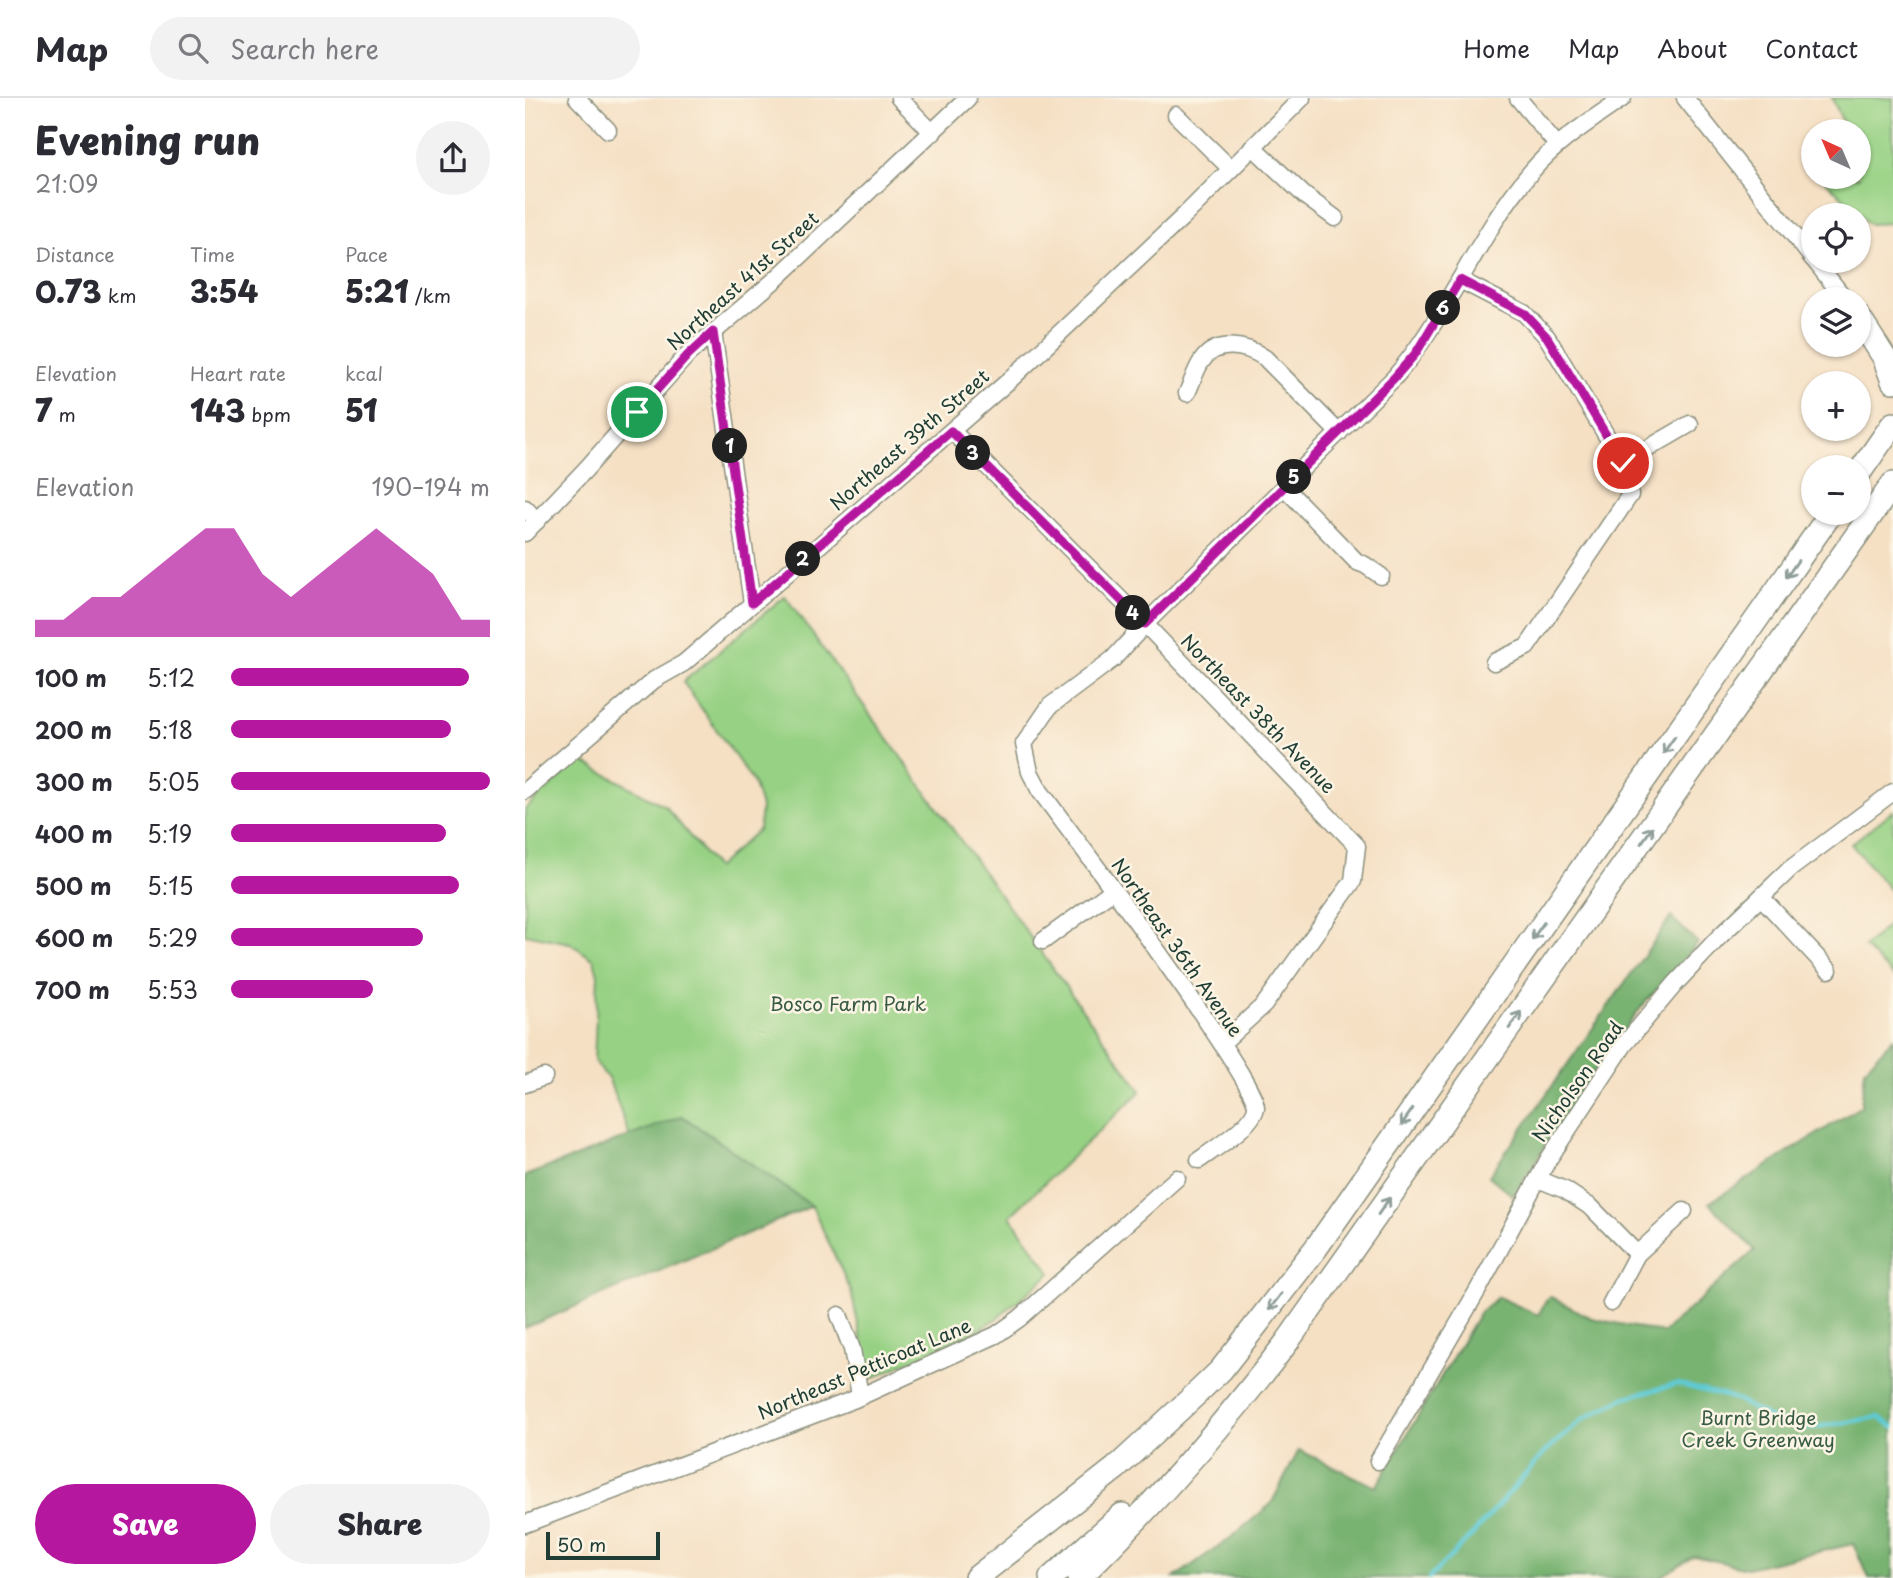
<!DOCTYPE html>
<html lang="en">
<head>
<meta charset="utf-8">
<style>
  :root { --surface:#fff; --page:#f2f2f3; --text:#2b2b33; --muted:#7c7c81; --line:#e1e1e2; --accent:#b5179e }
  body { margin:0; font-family:"Playpen Sans",sans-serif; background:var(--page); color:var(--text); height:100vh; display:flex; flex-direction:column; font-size:26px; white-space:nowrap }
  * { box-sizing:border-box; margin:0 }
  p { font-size:23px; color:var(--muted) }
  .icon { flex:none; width:38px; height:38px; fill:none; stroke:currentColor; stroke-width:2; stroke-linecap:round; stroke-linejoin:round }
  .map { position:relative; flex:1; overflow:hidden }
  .drawer { display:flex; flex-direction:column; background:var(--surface); width:525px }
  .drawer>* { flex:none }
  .needle { width:46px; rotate:316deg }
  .buttons { position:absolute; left:1276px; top:21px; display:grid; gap:14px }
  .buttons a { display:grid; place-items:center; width:70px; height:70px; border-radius:50%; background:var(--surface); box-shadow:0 2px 5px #0004; font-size:35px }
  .scale { position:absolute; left:21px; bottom:18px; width:114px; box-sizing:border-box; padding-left:7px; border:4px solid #1f3d34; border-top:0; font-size:19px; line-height:24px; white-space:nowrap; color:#1f3d34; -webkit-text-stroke:5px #fcf5e5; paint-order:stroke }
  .pin { position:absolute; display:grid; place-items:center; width:60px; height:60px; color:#fff; margin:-30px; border:4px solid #fff; border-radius:50%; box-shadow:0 2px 7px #0007 }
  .km { position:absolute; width:35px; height:35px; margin:-18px; border-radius:50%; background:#222; color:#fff; font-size:19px; line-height:35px; text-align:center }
  .round { display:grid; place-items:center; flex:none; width:74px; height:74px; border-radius:37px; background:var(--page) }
  .head { display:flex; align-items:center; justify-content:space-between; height:119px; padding:0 35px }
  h1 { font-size:38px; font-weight:800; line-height:52px }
  .figures { display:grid; grid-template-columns:repeat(3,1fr); gap:10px; height:119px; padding:7px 35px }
  .figures div { display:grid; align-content:center }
  .figures b { font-size:30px; font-weight:800 }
  .figures small { font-size:19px; font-weight:400 }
  .figures p { font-size:19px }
  .chart { height:196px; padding:14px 35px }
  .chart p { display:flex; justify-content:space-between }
  .chart svg { width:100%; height:126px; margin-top:7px; fill:var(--accent); opacity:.7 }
  .action { display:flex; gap:14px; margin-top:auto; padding:14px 35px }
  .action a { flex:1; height:80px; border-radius:42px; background:var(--accent); color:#fff; font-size:28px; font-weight:800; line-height:80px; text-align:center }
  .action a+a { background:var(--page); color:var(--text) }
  ul { padding:0 35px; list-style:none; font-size:23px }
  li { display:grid; grid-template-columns:112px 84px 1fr; align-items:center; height:52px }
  li i { height:18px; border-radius:9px; background:var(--accent) }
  header { display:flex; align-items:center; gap:42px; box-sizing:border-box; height:98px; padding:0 35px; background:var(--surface); border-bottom:2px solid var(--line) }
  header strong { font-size:33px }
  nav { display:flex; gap:38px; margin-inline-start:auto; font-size:24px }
  .search { width:490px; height:63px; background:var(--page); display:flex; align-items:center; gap:18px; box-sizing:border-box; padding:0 24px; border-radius:38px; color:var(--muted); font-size:26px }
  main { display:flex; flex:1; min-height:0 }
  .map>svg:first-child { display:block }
</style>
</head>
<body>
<header>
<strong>Map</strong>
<div class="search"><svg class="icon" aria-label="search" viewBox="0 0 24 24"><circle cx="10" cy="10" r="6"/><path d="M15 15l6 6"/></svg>Search here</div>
<nav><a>Home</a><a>Map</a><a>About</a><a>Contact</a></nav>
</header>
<main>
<section class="drawer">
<div class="head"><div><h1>Evening run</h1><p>21:09</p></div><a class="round"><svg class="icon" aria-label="share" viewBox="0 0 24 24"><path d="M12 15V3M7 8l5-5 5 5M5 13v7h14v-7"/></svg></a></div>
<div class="figures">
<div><p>Distance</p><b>0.73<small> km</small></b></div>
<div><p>Time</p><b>3:54</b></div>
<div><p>Pace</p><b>5:21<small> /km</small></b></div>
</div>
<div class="figures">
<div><p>Elevation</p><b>7<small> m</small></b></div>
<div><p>Heart rate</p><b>143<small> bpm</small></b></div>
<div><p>kcal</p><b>51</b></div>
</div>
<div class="chart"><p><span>Elevation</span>190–194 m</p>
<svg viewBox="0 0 160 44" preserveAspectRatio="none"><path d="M0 44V38L10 38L20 30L30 30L40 22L50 14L60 6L70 6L80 22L90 30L100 22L110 14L120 6L130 14L140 22L150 38L160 38V44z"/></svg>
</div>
<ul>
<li><b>100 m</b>5:12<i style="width:92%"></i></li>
<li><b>200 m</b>5:18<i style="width:85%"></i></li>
<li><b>300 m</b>5:05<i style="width:100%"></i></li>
<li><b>400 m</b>5:19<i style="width:83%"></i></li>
<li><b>500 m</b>5:15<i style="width:88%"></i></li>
<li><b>600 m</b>5:29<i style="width:74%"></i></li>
<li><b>700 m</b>5:53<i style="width:55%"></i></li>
</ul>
<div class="action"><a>Save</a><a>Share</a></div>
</section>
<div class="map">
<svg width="1368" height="1480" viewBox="0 0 1368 1480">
  <rect width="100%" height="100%" fill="#fcf5e5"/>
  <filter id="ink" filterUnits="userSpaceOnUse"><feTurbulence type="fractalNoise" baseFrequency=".0143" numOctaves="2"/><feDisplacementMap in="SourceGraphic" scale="14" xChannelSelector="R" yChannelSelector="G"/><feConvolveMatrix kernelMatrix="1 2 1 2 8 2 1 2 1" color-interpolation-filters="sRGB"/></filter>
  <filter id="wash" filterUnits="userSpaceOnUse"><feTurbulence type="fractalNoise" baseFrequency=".00686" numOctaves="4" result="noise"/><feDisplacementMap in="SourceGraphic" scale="28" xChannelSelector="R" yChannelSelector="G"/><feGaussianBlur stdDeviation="1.57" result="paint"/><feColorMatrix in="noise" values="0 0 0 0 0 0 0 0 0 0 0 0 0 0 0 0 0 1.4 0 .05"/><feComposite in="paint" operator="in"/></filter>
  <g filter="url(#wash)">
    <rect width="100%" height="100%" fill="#f5e0c4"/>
    <!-- green -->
    <g fill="#97d184" stroke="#5b875c" stroke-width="2">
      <path d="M1307 0H1368V125L1344 126 1297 79H1334V33H1322Z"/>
      <path d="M260 498 616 993 485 1118 526 1175 471 1221 448 1235 345 1281 326 1193 287 1108 157 1018 105 1039 84 982 69 963 73 877 69 862 45 845 0 836V711L55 662 140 708 191 770 234 731 236 709 228 684 158 584Z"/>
      <path d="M1368 713V796L1326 746Z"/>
      <path d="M1368 823V878L1339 849Z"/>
    </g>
    <!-- forest -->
    <g fill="#79b372" stroke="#4c7853" stroke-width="2">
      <path d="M1146 819 1173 845 1118 907 1070 972 988 1098 964 1078Z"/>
      <path d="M1368 940V1480H1344L1328 1446 1222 1470 1169 1458 1134 1480H649L708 1438 746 1406 774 1352 851 1389 954 1215 973 1199 1013 1217 1024 1198 1066 1220 1138 1235 1230 1152 1184 1105 1336 1008 1340 971Z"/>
      <path d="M157 1018 287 1108 0 1230V1078Z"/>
    </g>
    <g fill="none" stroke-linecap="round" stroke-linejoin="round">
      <!-- stream -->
      <path stroke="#5ecad6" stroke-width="4.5" d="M904 1480 949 1435 1020 1354 1058 1321 1101 1299 1152 1286 1208 1300 1250 1323 1279 1331 1354 1319 1368 1329"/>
    </g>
  </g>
  <g filter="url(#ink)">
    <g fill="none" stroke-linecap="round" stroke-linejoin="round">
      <defs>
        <g id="minor">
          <path d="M52 0 83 32"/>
          <path d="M374 0 408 35"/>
          <path d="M993 0 1032 47"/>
          <path d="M1160 0 1288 161"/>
          <path d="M651 17 706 71"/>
          <path d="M728 49 780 98 810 120"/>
          <path d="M1290 163 1320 201"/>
          <path d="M935 182 999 215 1022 239 1098 365 1105 397 1002 549 969 564"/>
          <path d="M188 234 227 505"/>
          <path d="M662 295C667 285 670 273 676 264 690 241 721 247 740 260L814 335"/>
          <path d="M427 333 620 526 832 748 828 783 739 907 697 945"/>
          <path d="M1098 365 1165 326"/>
          <path d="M759 389 832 464 840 467 856 478"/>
          <path d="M0 410 12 423"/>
          <path d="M0 435 61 371 163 256 251 181 443 0"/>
          <path d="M0 693 129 582 159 565 487 280 661 116 777 0"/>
          <path d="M1236 799 1304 872"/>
          <path d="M518 843 588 792"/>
          <path d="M0 986 19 979"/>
          <path d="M674 1062C689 1051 729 1027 731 1009 734 985 543 730 515 693L505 674 499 646 525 608 588 561 620 526 869 280C923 217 952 137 1006 74 1032 43 1066 23 1098 0"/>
          <path d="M1013 1081 1040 1092 1067 1110 1112 1156"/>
          <path d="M1086 1205 1112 1156 1159 1113"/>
          <path d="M314 1217 327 1251 335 1298"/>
          <path d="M853 1363 954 1190 1023 1062 1099 947 1151 885 1195 838 1236 799 1265 771 1368 694"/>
          <path d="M0 1426 330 1301 471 1237 495 1220 652 1080"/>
        </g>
        <g id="highway">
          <path d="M1334 220 1359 259 1368 283"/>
          <path d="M1334 375 1368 326"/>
          <path d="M451 1480 591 1370 670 1297 696 1272 791 1150 1306 415"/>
          <path d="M526 1480 597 1417"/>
          <path d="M554 1480C630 1406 698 1328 762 1244L1368 386"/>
        </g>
      </defs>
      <!-- minor casing -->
      <use href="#minor" stroke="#8a8e7c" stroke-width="19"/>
      <!-- highway casing -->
      <use href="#highway" stroke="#8a8e7c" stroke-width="26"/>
      <!-- minor -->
      <use href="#minor" stroke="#fff" stroke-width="16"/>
      <!-- highway -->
      <use href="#highway" stroke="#fff" stroke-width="23"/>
    </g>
    <!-- one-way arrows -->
    <defs><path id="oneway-shaft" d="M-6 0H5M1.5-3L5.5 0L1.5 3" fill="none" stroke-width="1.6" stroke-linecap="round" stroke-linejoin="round" transform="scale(1.75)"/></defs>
    <g stroke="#8f9e9a">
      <use href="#oneway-shaft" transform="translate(1267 471) rotate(125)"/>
      <use href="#oneway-shaft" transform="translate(1144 647) rotate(125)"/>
      <use href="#oneway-shaft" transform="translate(1122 737) rotate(-55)"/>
      <use href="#oneway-shaft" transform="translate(1013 833) rotate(125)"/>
      <use href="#oneway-shaft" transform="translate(990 922) rotate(-55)"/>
      <use href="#oneway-shaft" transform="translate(882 1019) rotate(125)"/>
      <use href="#oneway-shaft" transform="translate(859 1108) rotate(-55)"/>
      <use href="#oneway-shaft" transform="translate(750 1204) rotate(127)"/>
    </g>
  </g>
  <g fill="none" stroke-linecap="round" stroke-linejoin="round" filter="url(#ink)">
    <defs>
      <path id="route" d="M112 314 163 257 188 234 227 505 426 333 620 526 869 280 891 255 935 182 999 215 1022 239 1098 365"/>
    </defs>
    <!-- route casing -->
    <use href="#route" stroke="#fff" stroke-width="14"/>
    <!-- route -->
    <use href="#route" stroke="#b5179e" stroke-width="9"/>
  </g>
  <g text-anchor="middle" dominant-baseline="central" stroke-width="5" stroke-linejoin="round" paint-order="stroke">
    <!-- street labels -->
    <g font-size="19" fill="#1f3d34" stroke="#fcf5e5">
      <text transform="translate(217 182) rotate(-42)">Northeast 41st Street</text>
      <text transform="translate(384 341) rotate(-41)">Northeast 39th Street</text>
      <text transform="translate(734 615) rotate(46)">Northeast 38th Avenue</text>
      <text transform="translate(653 849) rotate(55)">Northeast 36th Avenue</text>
      <text transform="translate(1052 983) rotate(-55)">Nicholson Road</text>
      <text transform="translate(339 1270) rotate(-23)">Northeast Petticoat Lane</text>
    </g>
    <!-- park labels -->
    <g font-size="19" fill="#375b44" stroke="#fcf5e5">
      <text x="323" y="905">Bosco Farm Park</text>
      <text x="1233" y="1319">Burnt Bridge<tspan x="1233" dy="22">Creek Greenway</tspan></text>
    </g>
  </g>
</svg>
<div class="buttons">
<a><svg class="needle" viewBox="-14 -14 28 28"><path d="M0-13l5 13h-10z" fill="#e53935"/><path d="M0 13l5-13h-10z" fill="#7c7c81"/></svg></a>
<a><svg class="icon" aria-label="locate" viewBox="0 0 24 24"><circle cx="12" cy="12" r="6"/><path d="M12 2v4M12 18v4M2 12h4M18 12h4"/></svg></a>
<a><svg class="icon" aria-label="layers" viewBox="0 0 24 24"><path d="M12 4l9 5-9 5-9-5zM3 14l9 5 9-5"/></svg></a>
<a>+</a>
<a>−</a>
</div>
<div class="scale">50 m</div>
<div class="pin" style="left:112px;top:314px;background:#1e9e55"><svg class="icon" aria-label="arrive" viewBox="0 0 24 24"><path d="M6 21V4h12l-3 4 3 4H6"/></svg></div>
<div class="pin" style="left:1098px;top:365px;background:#d93025"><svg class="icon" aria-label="check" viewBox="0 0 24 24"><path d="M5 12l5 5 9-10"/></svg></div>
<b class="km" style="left:205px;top:348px">1</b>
<b class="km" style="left:278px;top:461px">2</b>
<b class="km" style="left:448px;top:355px">3</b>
<b class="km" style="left:608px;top:515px">4</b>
<b class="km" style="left:769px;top:379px">5</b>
<b class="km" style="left:918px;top:210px">6</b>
</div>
</main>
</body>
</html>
